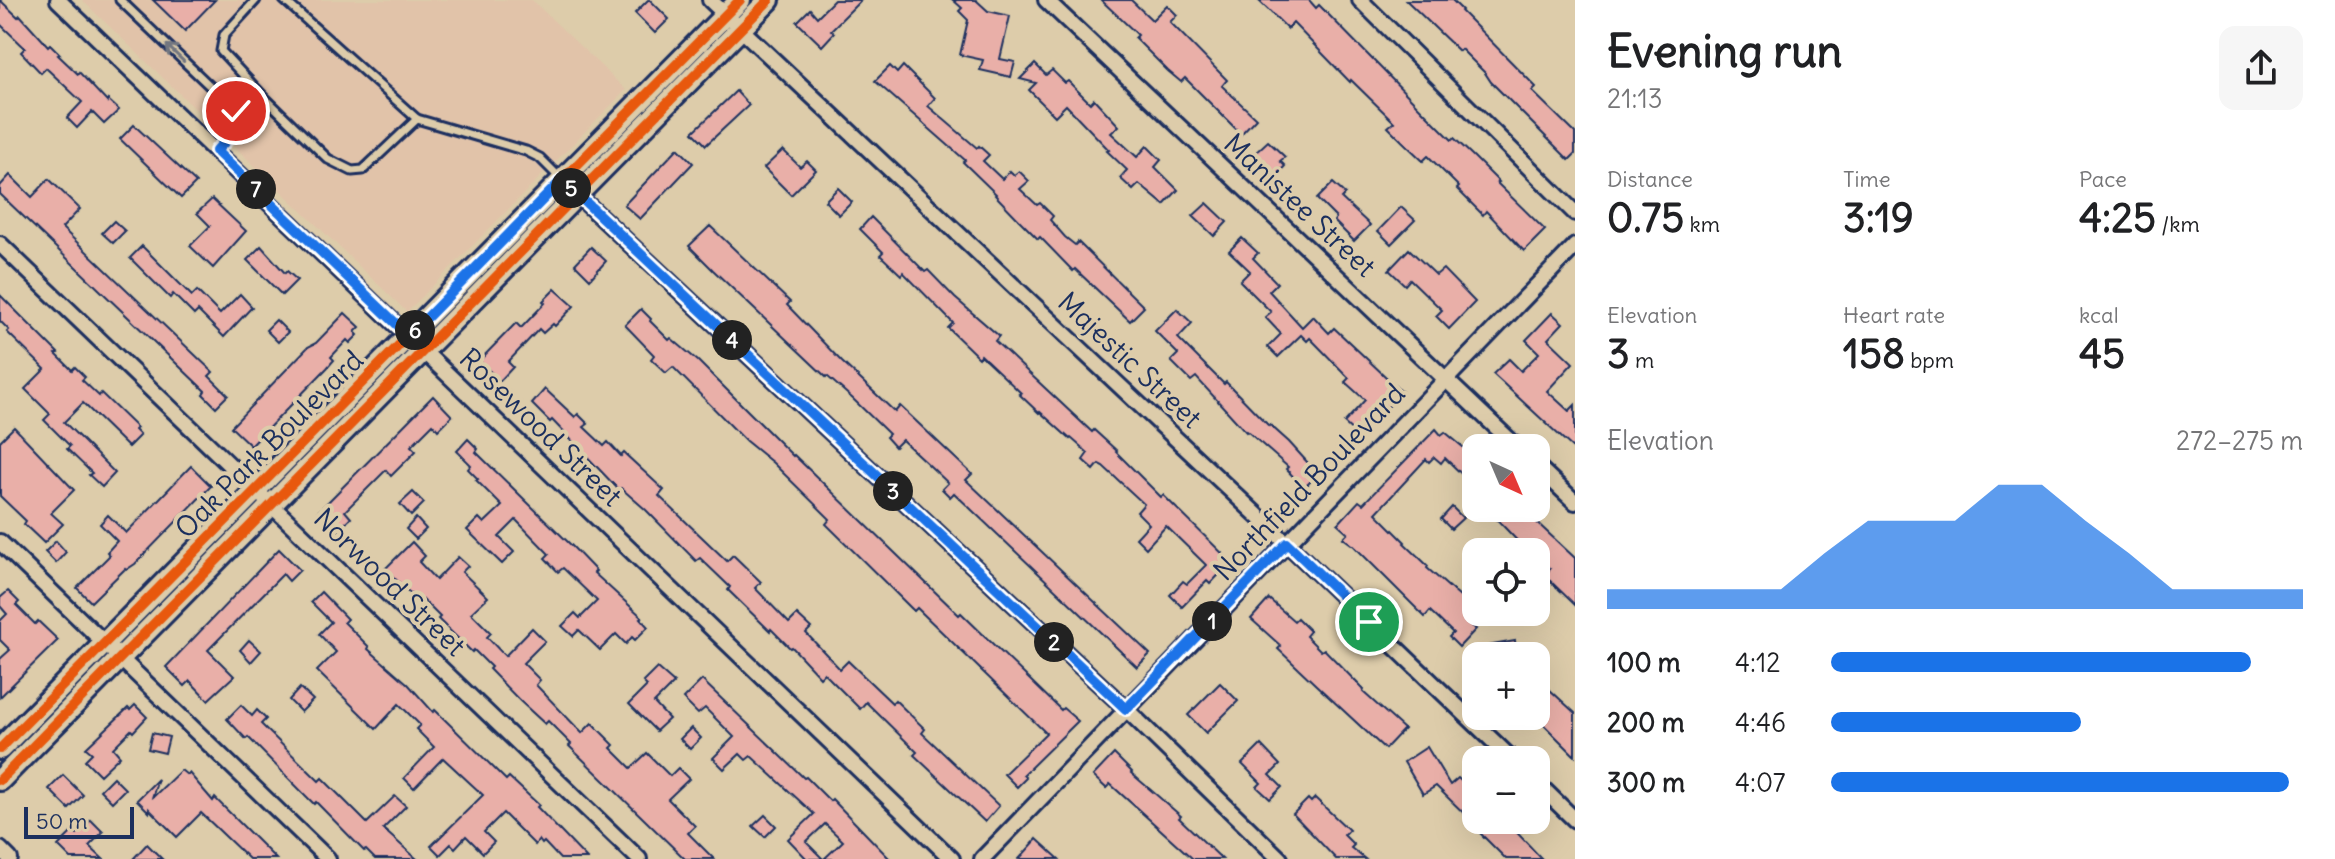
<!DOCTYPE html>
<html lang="en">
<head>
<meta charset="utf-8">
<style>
  :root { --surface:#fff; --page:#f6f6f6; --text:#202124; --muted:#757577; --accent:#1a73e8 }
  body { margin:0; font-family:Delius,sans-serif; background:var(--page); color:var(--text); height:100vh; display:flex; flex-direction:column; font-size:30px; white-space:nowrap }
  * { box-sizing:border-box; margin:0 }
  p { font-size:26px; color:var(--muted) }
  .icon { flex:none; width:44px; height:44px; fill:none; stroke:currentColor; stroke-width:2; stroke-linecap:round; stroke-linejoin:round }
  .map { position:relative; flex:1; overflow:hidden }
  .drawer { display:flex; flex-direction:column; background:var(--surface); width:760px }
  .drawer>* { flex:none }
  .needle { width:52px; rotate:136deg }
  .tools { position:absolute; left:1462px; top:434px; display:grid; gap:16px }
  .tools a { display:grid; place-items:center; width:88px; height:88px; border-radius:16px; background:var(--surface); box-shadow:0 8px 32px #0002; font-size:40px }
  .scale { position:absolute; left:24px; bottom:20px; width:110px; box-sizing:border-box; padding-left:8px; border:4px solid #1b2f5e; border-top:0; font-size:22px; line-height:28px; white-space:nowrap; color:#1b2f5e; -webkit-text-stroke:6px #dca; paint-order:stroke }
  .pin { position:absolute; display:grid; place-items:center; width:68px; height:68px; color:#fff; margin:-34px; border:4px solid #fff; border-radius:50%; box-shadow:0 2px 8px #0007 }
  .km { position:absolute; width:40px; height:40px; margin:-20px; border-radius:50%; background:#222; color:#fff; font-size:22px; line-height:40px; text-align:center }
  .round { display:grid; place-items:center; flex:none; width:84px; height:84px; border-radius:16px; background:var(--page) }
  .summary { display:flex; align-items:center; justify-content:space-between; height:136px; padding:0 32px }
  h1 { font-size:44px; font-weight:800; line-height:60px }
  .figures { display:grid; grid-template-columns:repeat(3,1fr); gap:12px; height:136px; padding:8px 32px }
  .figures div { display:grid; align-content:center }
  .figures b { font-size:40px; font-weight:800 }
  .figures small { font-size:22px; font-weight:400 }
  .figures p { font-size:22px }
  .chart { height:224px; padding:16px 32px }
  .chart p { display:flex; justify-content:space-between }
  .chart svg { width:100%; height:144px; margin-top:8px; fill:var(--accent); opacity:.7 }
  ul { padding:0 32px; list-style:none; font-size:26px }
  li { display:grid; grid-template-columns:128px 96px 1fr; align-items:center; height:60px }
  li i { height:20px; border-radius:10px; background:var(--accent) }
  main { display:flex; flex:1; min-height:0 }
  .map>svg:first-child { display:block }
</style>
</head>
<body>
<main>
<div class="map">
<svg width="1575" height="859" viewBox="0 0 1575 859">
  <rect width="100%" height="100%" fill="#dca"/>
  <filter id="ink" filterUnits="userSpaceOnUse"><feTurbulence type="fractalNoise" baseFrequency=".0125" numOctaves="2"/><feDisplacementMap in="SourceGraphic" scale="16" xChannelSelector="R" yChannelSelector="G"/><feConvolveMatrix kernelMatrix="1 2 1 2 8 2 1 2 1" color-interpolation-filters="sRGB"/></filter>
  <g filter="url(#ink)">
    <!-- built -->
    <path fill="#e1c3a9" d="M82 0H532L626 90 407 312Z"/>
    <!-- building -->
    <g fill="#e9afa8" stroke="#1b2f5e" stroke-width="2">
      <path d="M0 0 18 17 20 15 48 46 50 44 60 54 58 55 78 74 79 72 107 102 108 100 119 110 104 124 92 112 77 128 67 118 82 102 46 68 41 73 21 52 25 48 0 24Z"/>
      <path d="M153 0H215L185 31Z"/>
      <path d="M648 0H650L669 19 655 33 635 13Z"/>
      <path d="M834 0H861L831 30 834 33 822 46 797 22 810 9 817 17Z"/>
      <path d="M953 0H976L988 11 1010 16 1000 59 1015 62 1011 77 980 70 983 60 960 55 968 20 959 11 962 8Z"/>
      <path d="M1101 0H1131L1152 20 1167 5 1177 15 1170 22 1227 80 1222 86 1256 118 1241 134 1185 78 1181 82 1168 71 1135 38 1138 35Z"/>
      <path d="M1258 0H1309L1316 8 1319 5 1428 116 1452 140 1454 138 1474 157 1499 182 1497 183 1545 230 1524 251 1486 211 1483 215 1457 189 1459 187 1428 156 1423 161 1402 141 1388 127 1394 122 1351 80 1350 82 1293 23 1288 29Z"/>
      <path d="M1406 0H1452L1462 10 1461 11 1536 87 1532 91 1575 133V154L1569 160 1491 82 1485 73 1461 49 1459 51Z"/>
      <path d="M1035 64 1046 75 1052 70 1065 83 1068 81 1090 103 1094 99 1119 126 1111 133 1137 157 1147 146 1161 160 1155 167 1178 190 1164 205 1139 184 1133 190 1120 178 1127 170 1107 151 1109 150 1066 105 1055 116 1029 90 1036 83 1020 79Z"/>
      <path d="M890 66 897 73 903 66 935 98 928 106 977 148 979 146 989 155 983 161 1002 179 1010 171 1014 175 1019 171 1029 181 1020 189 1037 205 1040 203 1053 216 1050 220 1065 237 1075 245 1078 242 1144 307 1130 321 1075 269 1073 271 1040 237 1038 239 1021 222 995 195 996 194 963 162 965 160 875 81Z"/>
      <path d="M736 91 749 105 706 145 693 132Z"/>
      <path d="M134 125 196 183 181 198 120 139Z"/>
      <path d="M1268 141 1285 157 1280 161 1285 166 1276 176 1254 154Z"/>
      <path d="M678 148 693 163 640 219 624 205Z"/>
      <path d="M783 150 800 167 807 161 816 170 791 195 764 168Z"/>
      <path d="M10 175 32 197 49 179 80 209 62 228 213 372 209 376 228 395 216 407 203 394 205 391 0 194V186Z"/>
      <path d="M1333 183 1345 194 1341 198 1370 225 1354 241 1334 221 1336 218 1317 199Z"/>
      <path d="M838 188 852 202 839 215 825 201Z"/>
      <path d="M212 199 246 231 213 268 190 246 210 226 197 213Z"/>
      <path d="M1207 203 1227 222 1214 236 1193 216Z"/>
      <path d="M1401 207 1415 220 1391 244 1378 231Z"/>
      <path d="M871 217 925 272 928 270 955 298 999 336 995 341 1092 432 1094 430 1117 451 1116 452 1161 497 1163 495 1231 562 1210 584 1207 581 1182 607 1170 595 1183 581 1187 584 1206 565 1166 526 1146 548 1136 538 1149 524 1137 512 1144 504 1103 466 1099 464 1094 470 1083 460 1088 453 1071 438 1070 439 1040 412 1039 413 1019 394 1021 393 981 355 979 358 948 328 953 323 903 272 901 275 880 255 883 252 860 229Z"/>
      <path d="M114 221 125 231 113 243 102 233Z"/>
      <path d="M710 226 790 302 787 305 842 362 895 412 900 406 972 474 966 480 1150 654 1137 667 954 493 950 497 942 489 948 483 930 466 902 440 895 447 886 437 889 434 853 399 827 376 826 377 713 270 689 246Z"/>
      <path d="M1242 238 1258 253 1253 258 1277 283 1269 291 1302 327 1313 316 1329 333 1334 328 1402 392 1382 413 1378 409 1355 433 1344 423 1365 400 1345 382 1349 378 1310 338 1307 341 1301 335 1278 357 1268 347 1281 334 1265 317 1271 312 1240 281 1250 271 1229 251Z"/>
      <path d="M142 246 192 296 197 291 220 314 240 294 252 307 224 337 198 311 194 315 173 294 170 298 130 258Z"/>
      <path d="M261 246 285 273 287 271 297 280 282 295 247 260Z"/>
      <path d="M591 247 606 261 590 279 575 264Z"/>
      <path d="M1409 249 1436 275 1443 269 1475 302 1449 329 1436 316 1442 310 1410 279 1405 285 1389 270Z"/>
      <path d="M555 289 574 306 555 326 553 324 543 333 539 329 508 362 513 367 500 381 479 361 516 323 521 328 545 303 543 301Z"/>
      <path d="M0 295 58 353 56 354 72 370 75 367 85 377 82 380 99 396 101 393 137 428 135 430 140 435 128 447 83 403 64 422 115 473 102 487 89 475 92 473 67 449 70 446 44 420 50 414 25 389 45 369 7 332 9 330 0 321Z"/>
      <path d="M641 309 651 319 650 321 669 340 671 338 698 361 793 456 794 455 959 615 961 613 1061 710 1063 708 1078 721 1023 775 1026 778 1017 787 1004 774 1046 733 917 608 914 611 826 524 830 519 773 463 746 441 673 367 666 373 651 359 654 355 625 325Z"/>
      <path d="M1177 309 1192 323 1178 338 1224 384 1226 382 1269 426 1270 425 1289 442 1318 474 1304 488 1286 469 1288 467 1247 431 1246 432 1196 377 1191 381 1171 361 1178 354 1155 331Z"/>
      <path d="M345 313 360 327 355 332 358 335 350 343 347 340 331 357 334 360 327 368 251 446 231 427 308 347 316 343Z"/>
      <path d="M1552 313 1563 323 1548 339 1573 363 1547 391 1569 411 1575 405V450L1493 374 1509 359 1521 371 1539 353 1526 340Z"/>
      <path d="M276 320 288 332 278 342 266 330Z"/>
      <path d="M545 389 575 417 578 414 588 424 584 427 604 446 608 442 621 456 624 453 664 490 659 496 727 561 733 555 761 582 755 588 789 623 797 615 811 628 806 633 840 669 848 661 892 703 895 700 925 729 922 733 999 806 985 822 914 755 917 752 866 702 860 709 824 673 820 677 792 647 790 648 771 629 770 631 728 590 730 587 700 558 696 561 646 510 621 488 619 490 552 420 550 422 532 404Z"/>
      <path d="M433 396 452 416 438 430 433 424 411 446 416 451 391 476 386 470 345 511 351 518 337 531 318 512Z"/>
      <path d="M14 427 74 490 51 513 63 524 44 543 24 524 26 521 0 496V441Z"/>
      <path d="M1436 429 1441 435 1445 432 1476 458V488L1445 458 1441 463 1434 457 1429 462 1426 459 1376 513 1405 542 1404 543 1428 566 1427 568 1476 611 1466 621 1476 629 1459 647 1449 637 1453 633 1430 611 1425 617 1354 546 1343 538 1348 533 1338 524 1359 501 1363 504Z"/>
      <path d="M468 439 478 449 476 452 571 545 596 571 594 573 642 617 640 618 648 627 635 640 632 637 626 644 616 634 600 650 579 630 573 636 562 626 575 613 580 618 597 601 563 568 558 572 545 558 549 554 516 520 499 537 514 552 502 564 467 530 479 518 484 523 502 506 476 480 478 479 468 469 471 465 457 451Z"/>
      <path d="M191 466 211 486 135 564 126 570 125 569 91 602 77 588 110 555 107 552 117 541 100 524 108 515 126 533Z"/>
      <path d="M413 492 424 503 411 516 400 504Z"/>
      <path d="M1452 507 1463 518 1451 529 1441 519Z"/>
      <path d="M1486 508H1526L1534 516 1532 518 1575 558V605L1544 575 1550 569 1536 556V552H1528Z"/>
      <path d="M416 518 426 529 416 539 406 529Z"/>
      <path d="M56 541 66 552 56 563 45 552Z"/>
      <path d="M412 542 425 556 419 562 436 580 458 557 468 566 462 572 488 597 471 613 491 633 487 637 505 656 532 628 545 641 523 663 540 680 536 685 582 733 592 723 614 745 611 748 631 768 647 753 670 776 678 768 689 779 668 799 695 826 688 833 714 859H685L569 746 571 744 548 721 545 724 520 701 489 669 491 667 474 650 472 652 438 619 440 617 423 600 420 603 385 569Z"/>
      <path d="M279 549 300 570 289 581 283 574 208 650 234 676 208 700 190 681 185 686 166 667Z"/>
      <path d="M8 591 19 602 16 605 35 624 38 621 58 640 0 697V659L10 650 0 640V621L7 614 0 606V598Z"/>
      <path d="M321 592 347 619 344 622 369 647 368 649 408 684 433 712 435 710 506 780 509 777 539 805 537 807 587 859H560L544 842 542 844 539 840 535 845 503 813 484 832 494 842 483 853 466 836 455 848 451 844 440 855 431 846 483 795 443 758 414 788 404 778 434 747 416 729 420 725 399 704 376 729 317 671 336 652 319 634 331 622 311 602Z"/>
      <path d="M1269 599 1294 621 1297 618 1310 631 1306 636 1321 651 1324 649 1364 690 1363 692 1404 729 1385 749 1316 685 1278 649 1281 646 1251 619Z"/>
      <path d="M249 640 261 651 251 662 240 650Z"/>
      <path d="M1515 641 1517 656H1465V650Z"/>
      <path d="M657 668 674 683 654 703 669 719 656 731 629 704 647 686 643 682Z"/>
      <path d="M1536 677 1575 713V756L1536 717Z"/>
      <path d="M702 680 804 778 806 777 830 801 832 799 890 859H824L843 841 825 824 806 842 823 859H807L788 839 814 814 751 756 746 760 740 754 724 769 713 758 734 737 705 708 698 714 683 699Z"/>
      <path d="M1220 683 1238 701 1206 733 1188 715Z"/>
      <path d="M300 688 313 700 301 712 289 700Z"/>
      <path d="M135 705 147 717 133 732 131 730 113 748 120 756 100 775 85 760 92 753 86 748 128 708 130 710Z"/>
      <path d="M241 705 252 716 257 710 266 719 261 724 319 781 322 778 367 823 395 796 406 806 383 829 417 859H375L366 850 364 851 316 802 314 804 305 795 248 737 246 739 227 719Z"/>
      <path d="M691 728 701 738 690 749 680 739Z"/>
      <path d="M152 733 169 737 165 753 148 749Z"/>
      <path d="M1261 745 1280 765 1270 775 1282 787 1270 799 1257 787 1261 783 1242 764Z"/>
      <path d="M1427 747 1450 785 1458 778 1476 795V820H1505L1542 859H1506L1478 831 1480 829 1436 786 1423 794 1404 762Z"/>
      <path d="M1114 754 1132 772 1131 773 1181 816 1179 818 1222 859H1193L1110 784 1106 788 1093 776Z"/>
      <path d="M181 770 187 775 189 773 213 801 215 798 276 859H249L201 813 177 837 149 809V812L137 800 158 779 152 798Z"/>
      <path d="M63 775 83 795 69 809 49 789Z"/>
      <path d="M113 777 125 789 112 802 100 790Z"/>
      <path d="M1315 798 1349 830 1344 835 1354 845 1351 848 1365 859H1336L1293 814 1308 799 1311 802Z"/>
      <path d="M765 815 776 826 765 837 753 826Z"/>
      <path d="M91 820 103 832 89 846 103 859H71L58 846 73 831 77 834Z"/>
      <path d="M1037 839 1059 859H1019Z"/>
      <path d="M147 844 162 859H133Z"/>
    </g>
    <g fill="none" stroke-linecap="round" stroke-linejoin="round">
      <defs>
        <g id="lane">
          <path d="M120 0 236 111 240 121 235 131 216 151"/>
          <path d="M256 0 224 35 221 51 263 96 328 159 352 171 363 170 417 119"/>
          <path d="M284 0 417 119 526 151 540 158 561 179"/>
        </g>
        <g id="street">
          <path d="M58 0 952 859"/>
          <path d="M710 0 1276 533 1513 760"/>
          <path d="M1046 0 1518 448"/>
          <path d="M1360 0 1575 213"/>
          <path d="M571 189 1126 709 1280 859"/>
          <path d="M0 244 639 859"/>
          <path d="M1536 465 1575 502"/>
          <path d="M0 542 328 859"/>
          <path d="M1536 782 1575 820"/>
          <path d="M0 849 10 859"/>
          <path d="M982 859 1575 246"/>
        </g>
        <g id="secondary">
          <path d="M0 749 740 0"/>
          <path d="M0 780 769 0"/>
        </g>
      </defs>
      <!-- lane casing -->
      <use href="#lane" stroke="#1b2f5e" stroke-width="13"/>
      <!-- street casing -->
      <use href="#street" stroke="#1b2f5e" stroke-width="20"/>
      <!-- secondary casing -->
      <use href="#secondary" stroke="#1b2f5e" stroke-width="26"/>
      <!-- lane -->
      <use href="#lane" stroke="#dca" stroke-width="7"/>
      <!-- street -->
      <use href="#street" stroke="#dca" stroke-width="14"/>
      <!-- secondary -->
      <use href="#secondary" stroke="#dca" stroke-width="20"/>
      <defs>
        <g id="cycleway">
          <path d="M0 749 740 0"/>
          <path d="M0 780 769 0"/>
        </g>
      </defs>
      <!-- cycleway casing -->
      <use href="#cycleway" stroke="#dca" stroke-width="15"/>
      <!-- cycleway -->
      <use href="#cycleway" stroke="#e8590c" stroke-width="10"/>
    </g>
    <!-- one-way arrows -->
    <defs><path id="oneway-shaft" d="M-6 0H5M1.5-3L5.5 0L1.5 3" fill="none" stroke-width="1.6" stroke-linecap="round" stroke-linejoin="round" transform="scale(2)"/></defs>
    <use stroke="#727680" href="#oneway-shaft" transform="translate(175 53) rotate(-136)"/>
  </g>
  <g fill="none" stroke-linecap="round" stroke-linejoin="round" filter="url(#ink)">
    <defs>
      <path id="route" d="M236 111 240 121 235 131 216 151 409 336 562 180 1126 709 1287 543 1369 622"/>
    </defs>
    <!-- route casing -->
    <use href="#route" stroke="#fff" stroke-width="16"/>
    <!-- route -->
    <use href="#route" stroke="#1a73e8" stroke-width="10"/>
  </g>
  <g text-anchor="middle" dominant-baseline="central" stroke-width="8" stroke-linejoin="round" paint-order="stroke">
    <!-- street labels -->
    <g font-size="28" fill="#1b2f5e" stroke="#dca">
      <text transform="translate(1300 205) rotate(43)">Manistee Street</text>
      <text transform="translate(1130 360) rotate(43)">Majestic Street</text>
      <text transform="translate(541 427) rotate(44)">Rosewood Street</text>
      <text transform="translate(269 444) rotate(-45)">Oak Park Boulevard</text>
      <text transform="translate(1309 482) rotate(-46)">Northfield Boulevard</text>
      <text transform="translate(390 582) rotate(44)">Norwood Street</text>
    </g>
  </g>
</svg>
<div class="tools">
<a><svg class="needle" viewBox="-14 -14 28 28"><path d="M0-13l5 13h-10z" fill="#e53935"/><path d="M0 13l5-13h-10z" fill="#757577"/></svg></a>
<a><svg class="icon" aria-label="locate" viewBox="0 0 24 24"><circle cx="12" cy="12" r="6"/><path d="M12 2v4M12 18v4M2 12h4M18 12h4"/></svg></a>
<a>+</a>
<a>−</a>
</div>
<div class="scale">50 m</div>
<div class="pin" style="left:1369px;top:622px;background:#1e9e55"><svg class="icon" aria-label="arrive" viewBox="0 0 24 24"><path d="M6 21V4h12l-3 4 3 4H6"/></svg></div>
<div class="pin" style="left:236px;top:111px;background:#d93025"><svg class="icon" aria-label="check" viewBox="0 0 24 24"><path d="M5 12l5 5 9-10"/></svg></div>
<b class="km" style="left:1212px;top:621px">1</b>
<b class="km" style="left:1054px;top:642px">2</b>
<b class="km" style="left:893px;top:491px">3</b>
<b class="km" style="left:732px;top:340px">4</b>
<b class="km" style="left:571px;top:188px">5</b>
<b class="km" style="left:415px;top:330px">6</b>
<b class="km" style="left:256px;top:189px">7</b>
</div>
<section class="drawer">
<div class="summary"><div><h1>Evening run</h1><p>21:13</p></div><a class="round"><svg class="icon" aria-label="share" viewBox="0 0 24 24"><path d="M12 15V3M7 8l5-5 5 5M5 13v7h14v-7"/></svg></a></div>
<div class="figures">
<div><p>Distance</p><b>0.75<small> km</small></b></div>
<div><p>Time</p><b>3:19</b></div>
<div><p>Pace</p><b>4:25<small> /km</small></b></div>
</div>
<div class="figures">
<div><p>Elevation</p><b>3<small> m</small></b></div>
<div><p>Heart rate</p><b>158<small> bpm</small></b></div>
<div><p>kcal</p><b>45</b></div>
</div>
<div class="chart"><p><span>Elevation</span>272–275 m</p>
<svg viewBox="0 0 160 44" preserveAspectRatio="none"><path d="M0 44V38L10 38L20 38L30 38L40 38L50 27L60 17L70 17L80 17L90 6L100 6L110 17L120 27L130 38L140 38L150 38L160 38V44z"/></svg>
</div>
<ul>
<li><b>100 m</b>4:12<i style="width:89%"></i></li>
<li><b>200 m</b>4:46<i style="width:53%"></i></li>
<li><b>300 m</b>4:07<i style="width:97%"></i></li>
</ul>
</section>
</main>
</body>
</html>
